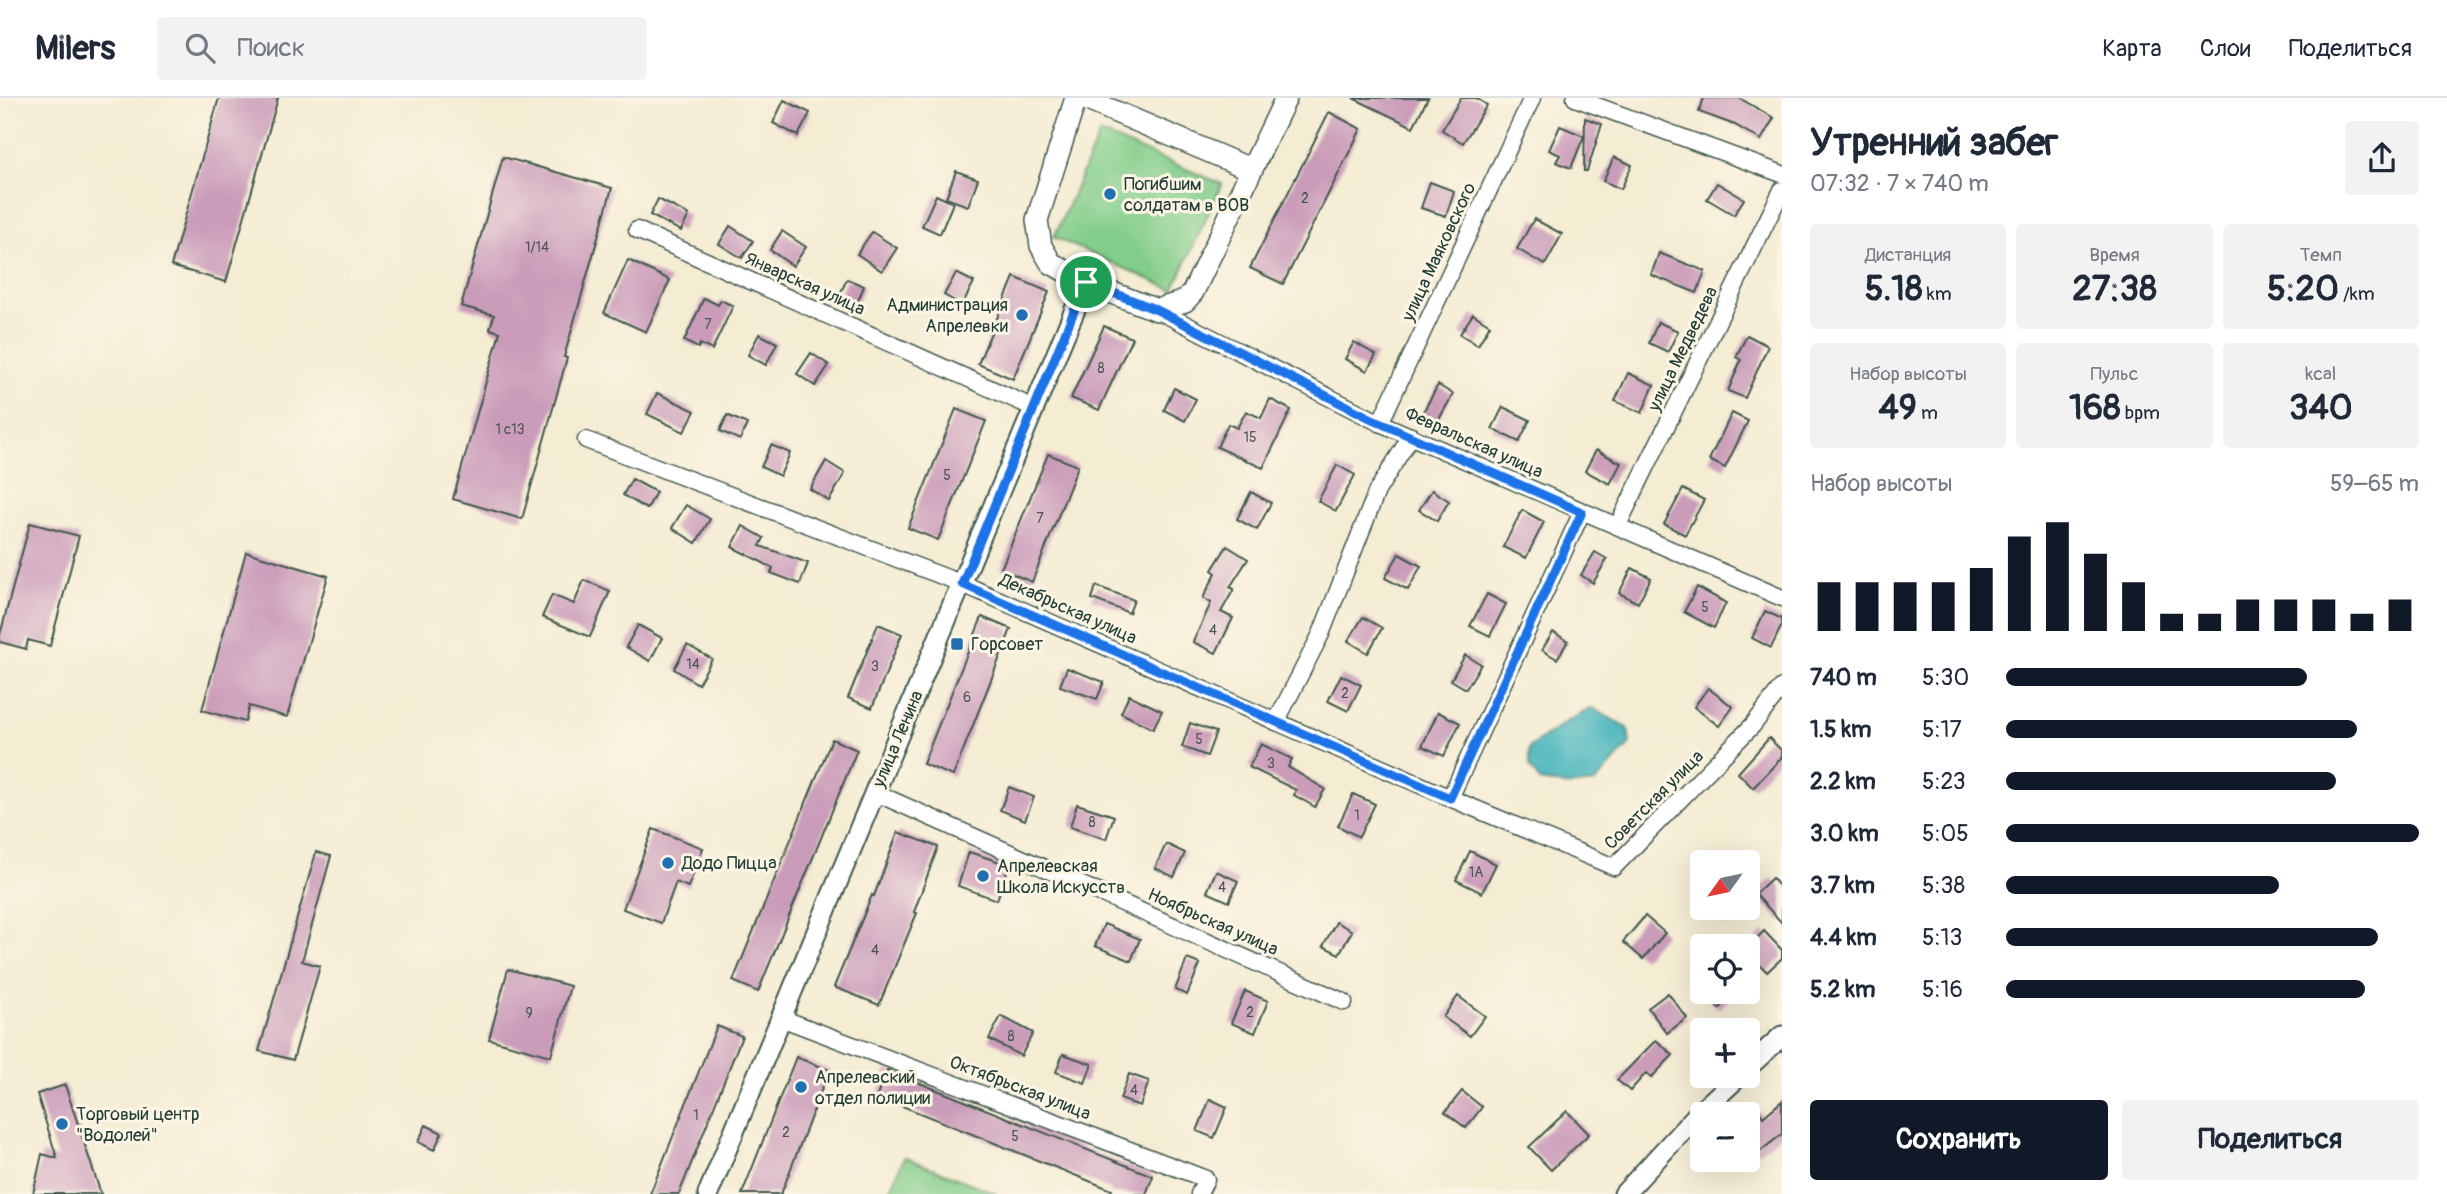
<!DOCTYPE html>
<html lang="ru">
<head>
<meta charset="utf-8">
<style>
  :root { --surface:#fff; --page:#f2f2f3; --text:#1f2937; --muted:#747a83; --line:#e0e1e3; --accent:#111827 }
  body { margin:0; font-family:Pangolin,sans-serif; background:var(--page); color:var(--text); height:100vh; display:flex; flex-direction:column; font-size:26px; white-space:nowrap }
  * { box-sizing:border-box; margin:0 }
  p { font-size:23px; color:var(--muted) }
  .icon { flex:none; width:38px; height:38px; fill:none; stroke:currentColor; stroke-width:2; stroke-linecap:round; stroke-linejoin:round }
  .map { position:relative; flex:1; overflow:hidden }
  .panel { display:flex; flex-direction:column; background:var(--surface); width:665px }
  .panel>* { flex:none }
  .needle { width:46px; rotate:237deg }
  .buttons { position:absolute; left:1690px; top:752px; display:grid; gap:14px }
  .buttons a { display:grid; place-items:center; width:70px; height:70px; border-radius:7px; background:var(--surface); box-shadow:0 7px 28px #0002; font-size:35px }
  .pin { position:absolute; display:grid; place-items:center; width:60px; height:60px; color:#fff; margin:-30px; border:4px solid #fff; border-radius:50%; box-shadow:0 2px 7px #0007 }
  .round { display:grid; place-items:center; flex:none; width:74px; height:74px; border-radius:7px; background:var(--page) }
  .summary { display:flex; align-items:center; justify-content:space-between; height:119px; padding:0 28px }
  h1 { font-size:38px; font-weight:700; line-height:52px }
  .metrics { display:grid; grid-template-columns:repeat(3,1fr); gap:10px; height:119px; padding:7px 28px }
  .metrics div { display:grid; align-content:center; border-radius:7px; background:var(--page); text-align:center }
  .metrics b { font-size:35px; font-weight:700 }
  .metrics small { font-size:19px; font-weight:400 }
  .metrics p { font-size:19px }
  .chart { height:196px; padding:14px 28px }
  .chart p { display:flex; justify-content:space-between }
  .chart svg { width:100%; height:126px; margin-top:7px; stroke:var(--accent); stroke-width:6 }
  .action { display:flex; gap:14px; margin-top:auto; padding:14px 28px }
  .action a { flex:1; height:80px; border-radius:7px; background:var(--accent); color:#fff; font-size:28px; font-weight:700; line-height:80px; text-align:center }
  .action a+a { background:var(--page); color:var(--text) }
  ul { padding:0 28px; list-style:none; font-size:23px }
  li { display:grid; grid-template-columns:112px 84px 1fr; align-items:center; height:52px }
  li i { height:18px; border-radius:9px; background:var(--accent) }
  header { display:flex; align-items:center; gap:42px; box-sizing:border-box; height:98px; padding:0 35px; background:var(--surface); border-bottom:2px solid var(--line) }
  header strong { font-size:33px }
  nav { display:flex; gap:38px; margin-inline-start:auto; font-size:24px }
  .search { width:490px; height:63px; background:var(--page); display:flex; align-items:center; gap:18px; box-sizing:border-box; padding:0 24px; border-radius:7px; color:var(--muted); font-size:26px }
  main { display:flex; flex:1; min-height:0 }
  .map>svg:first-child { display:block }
</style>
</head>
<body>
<header>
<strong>Milers</strong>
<div class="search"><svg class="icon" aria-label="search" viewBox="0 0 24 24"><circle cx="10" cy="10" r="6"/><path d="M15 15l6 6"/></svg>Поиск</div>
<nav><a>Карта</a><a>Слои</a><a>Поделиться</a></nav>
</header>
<main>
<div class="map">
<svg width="1782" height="1096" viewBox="0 0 1782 1096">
  <rect width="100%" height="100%" fill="#fcf5e5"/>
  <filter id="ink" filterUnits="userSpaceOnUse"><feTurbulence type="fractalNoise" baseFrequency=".0143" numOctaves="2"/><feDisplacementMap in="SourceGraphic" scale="14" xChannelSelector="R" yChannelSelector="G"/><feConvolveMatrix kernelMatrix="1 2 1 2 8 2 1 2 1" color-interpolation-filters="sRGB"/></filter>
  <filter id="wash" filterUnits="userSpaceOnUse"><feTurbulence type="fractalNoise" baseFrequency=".00686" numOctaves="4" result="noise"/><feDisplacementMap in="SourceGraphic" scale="28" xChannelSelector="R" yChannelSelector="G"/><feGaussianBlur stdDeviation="1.57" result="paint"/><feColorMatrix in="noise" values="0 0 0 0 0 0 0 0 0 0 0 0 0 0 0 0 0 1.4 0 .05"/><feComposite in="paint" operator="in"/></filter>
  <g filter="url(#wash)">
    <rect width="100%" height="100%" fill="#f4ecd3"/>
    <!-- green -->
    <g fill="#82cd8a" stroke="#50855f" stroke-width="2">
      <path d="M1100 35 1222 86 1173 192 1054 139Z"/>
      <path d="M904 1059 997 1096H889Z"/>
    </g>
    <!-- water -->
    <path fill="#43b3bb" stroke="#317878" stroke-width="2" d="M1592 610 1628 630 1630 646 1595 685 1566 688 1540 683 1530 670 1529 650 1564 625Z"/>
    <g id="blocks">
      <!-- building -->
      <g fill="#ca9cba">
        <path d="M219 0H278L226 184 171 168Z"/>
        <path d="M1353 0H1428L1413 29Z"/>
        <path d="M1461 0H1476L1487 7 1463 45 1442 32Z"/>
        <path d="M1704 0H1739L1774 20 1761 42 1735 27 1699 14Z"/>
        <path d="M784 2 810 15 798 38 773 25Z"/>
        <path d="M1329 14 1361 31 1283 186 1250 170Z"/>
        <path d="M1585 20 1602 26 1587 73H1584Z"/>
        <path d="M1560 28 1584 38 1571 70 1556 64 1560 57 1549 52Z"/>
        <path d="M503 59 612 90 564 259 567 260 522 421 453 401 500 234 490 231 494 217 461 208Z"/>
        <path d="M1614 59 1632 67 1621 91 1603 83Z"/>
        <path d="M956 73 978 81 968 108 946 100Z"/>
        <path d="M1430 84 1454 93 1446 118 1421 110Z"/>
        <path d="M1717 85 1744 101 1734 117 1707 101Z"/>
        <path d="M936 97 953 105 940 136 922 128Z"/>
        <path d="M658 101 689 117 681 133 650 117Z"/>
        <path d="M1534 121 1562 136 1545 167 1517 151Z"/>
        <path d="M730 128 753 143 742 160 719 146Z"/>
        <path d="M782 133 806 149 793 168 770 152Z"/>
        <path d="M872 134 897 150 882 173 857 156Z"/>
        <path d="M1659 155 1705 173 1697 195 1651 177Z"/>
        <path d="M628 162 670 182 646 234 604 215Z"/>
        <path d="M956 175 974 184 962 207 944 197Z"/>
        <path d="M1014 179 1049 194 1013 281 978 266Z"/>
        <path d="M847 181 864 188 856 208 838 200Z"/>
        <path d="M704 200 718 207 721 202 733 208 712 252 700 246 698 250 684 243Z"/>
        <path d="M1473 216 1490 227 1478 247 1460 236Z"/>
        <path d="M1658 224 1678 233 1668 254 1649 245Z"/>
        <path d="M1104 228 1132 240 1099 312 1071 300Z"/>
        <path d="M759 236 777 245 766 267 748 257Z"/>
        <path d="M1747 237 1768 248 1745 300 1728 293 1741 262 1736 259Z"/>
        <path d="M1354 244 1376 257 1367 273 1345 261Z"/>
        <path d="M811 255 829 267 815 288 797 276Z"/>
        <path d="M1628 275 1654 287 1642 315 1615 303Z"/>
        <path d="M1438 287 1453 296 1437 325 1422 316Z"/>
        <path d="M1174 290 1196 301 1185 323 1164 312Z"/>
        <path d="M657 295 695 313 684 334 647 316Z"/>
        <path d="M1270 301 1291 312 1263 370 1217 349 1228 326 1237 330 1246 313 1261 320Z"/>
        <path d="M1503 309 1530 322 1519 344 1492 331Z"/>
        <path d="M956 311 986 323 938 442 908 430Z"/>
        <path d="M1732 315 1748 323 1725 370 1709 362Z"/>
        <path d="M727 317 747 326 740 342 720 333Z"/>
        <path d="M771 347 790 355 780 378 761 369Z"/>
        <path d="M1596 352 1621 365 1610 386 1585 373Z"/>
        <path d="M1048 356 1078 368 1032 484 1001 471Z"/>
        <path d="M826 363 845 375 829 403 810 391Z"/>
        <path d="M1337 367 1355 377 1336 413 1318 403Z"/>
        <path d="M632 381 656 394 647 411 623 397Z"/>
        <path d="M1683 391 1704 402 1685 437 1664 426Z"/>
        <path d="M1432 392 1449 403 1437 423 1419 412Z"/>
        <path d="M1251 394 1271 405 1257 432 1237 421Z"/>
        <path d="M686 407 710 421 696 445 672 430Z"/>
        <path d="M1522 412 1544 424 1526 460 1503 449Z"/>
        <path d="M30 425 79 438 50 548 28 542 26 551 0 544V537Z"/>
        <path d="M743 428 764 440 760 448 808 465 800 486 771 475 773 470 732 449Z"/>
        <path d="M1227 448 1248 461 1230 489 1234 491 1221 514 1233 520 1216 555 1193 544 1211 505 1203 500 1216 475 1212 472Z"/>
        <path d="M246 454 328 478 287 619 249 608 245 624 202 612Z"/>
        <path d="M1595 454 1607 461 1593 485 1581 477Z"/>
        <path d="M1399 456 1421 468 1408 492 1385 480Z"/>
        <path d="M1632 470 1651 480 1638 505 1619 495Z"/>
        <path d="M584 482 610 493 590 539 542 519 552 497 574 506Z"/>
        <path d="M1096 488 1134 502 1129 515 1092 501Z"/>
        <path d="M1697 489 1726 505 1714 530 1684 514Z"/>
        <path d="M1487 496 1506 506 1490 538 1470 528Z"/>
        <path d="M1765 513 1782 521V527L1771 550 1752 540Z"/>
        <path d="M982 519 1011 531 953 678 923 666Z"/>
        <path d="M1363 519 1382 530 1368 555 1348 543Z"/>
        <path d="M878 526 902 536 872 610 848 600Z"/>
        <path d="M638 527 662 540 650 563 626 549Z"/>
        <path d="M1553 534 1568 543 1557 561 1542 552Z"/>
        <path d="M687 547 712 561 698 586 674 571Z"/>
        <path d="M1465 557 1481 566 1466 591 1451 582Z"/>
        <path d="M1067 570 1104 584 1097 601 1060 588Z"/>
        <path d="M1341 577 1361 587 1348 613 1328 603Z"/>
        <path d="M1708 590 1733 609 1719 628 1694 609Z"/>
        <path d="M1129 597 1162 613 1153 631 1121 615Z"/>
        <path d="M1438 614 1460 625 1444 658 1422 648Z"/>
        <path d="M1190 625 1216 634 1207 658 1182 649Z"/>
        <path d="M1769 640 1782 653V659L1753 690 1738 675Z"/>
        <path d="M832 641 857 652 758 894 733 883Z"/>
        <path d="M1261 646 1292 661 1288 669 1325 691 1315 709 1294 697 1296 692 1249 669Z"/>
        <path d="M1009 689 1034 699 1025 722 1000 712Z"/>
        <path d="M1353 696 1375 706 1359 739 1338 728Z"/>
        <path d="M1077 706 1114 718 1106 741 1070 729Z"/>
        <path d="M653 731 703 750 688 789 676 784 661 825 623 811Z"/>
        <path d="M898 734 938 749 914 814 917 815 879 907 834 889 872 797 874 798Z"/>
        <path d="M1166 746 1185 755 1174 779 1155 770Z"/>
        <path d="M1470 753 1496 766 1482 795 1456 782Z"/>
        <path d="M316 754 331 758 302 863 320 868 293 962 259 953Z"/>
        <path d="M969 754 1009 767 997 802 958 788Z"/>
        <path d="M1216 773 1238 783 1229 804 1207 794Z"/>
        <path d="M1772 780 1782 791V825L1755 796Z"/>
        <path d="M1645 818 1665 835 1643 861 1623 844Z"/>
        <path d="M1336 824 1352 833 1339 856 1323 848Z"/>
        <path d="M1104 826 1140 841 1131 863 1095 848Z"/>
        <path d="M1764 833 1782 852V860L1767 874 1748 854V849Z"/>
        <path d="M1187 861 1200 866 1187 897 1175 892Z"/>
        <path d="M508 871 570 888 551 958 489 941Z"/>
        <path d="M1245 893 1268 903 1255 935 1231 925Z"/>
        <path d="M1703 894H1737L1719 911Z"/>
        <path d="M1668 895 1687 920 1667 935 1648 910Z"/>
        <path d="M1458 898 1485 918 1470 938 1443 919Z"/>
        <path d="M1001 918 1033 935 1021 958 989 941Z"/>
        <path d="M717 928 742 938 679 1096H650Z"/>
        <path d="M1656 942 1673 957 1651 980 1646 975 1630 993 1617 982Z"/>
        <path d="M1063 956 1092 966 1085 985 1056 974Z"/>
        <path d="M796 959 829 972 781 1096H742Z"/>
        <path d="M887 972 1153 1078 1146 1096H1110L1112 1092 877 998Z"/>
        <path d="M1129 976 1149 983 1140 1008 1120 1001Z"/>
        <path d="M65 987 101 1096H33L42 1056 57 1060 37 996Z"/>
        <path d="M1462 993 1482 1009 1466 1030 1445 1014Z"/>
        <path d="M1210 1001 1227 1009 1214 1040 1197 1033Z"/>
        <path d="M1782 1003V1036L1758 1055 1748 1043V1021L1759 1013 1763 1019Z"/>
        <path d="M1567 1013 1589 1036 1551 1072 1529 1049Z"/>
        <path d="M426 1027 442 1035 434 1052 418 1044Z"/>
      </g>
    </g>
  </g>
  <g filter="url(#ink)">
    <use href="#blocks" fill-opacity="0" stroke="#3f574c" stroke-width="2"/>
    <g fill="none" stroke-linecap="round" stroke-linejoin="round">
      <defs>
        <g id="minor">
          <path d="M1575 0 1782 76"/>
          <path d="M637 132 1034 310"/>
          <path d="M1157 212 1380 325 1782 500"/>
          <path d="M1380 325 1532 0"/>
          <path d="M586 342 963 486 1450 700 1614 769 1753 627 1782 589"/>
          <path d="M1618 427 1782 92"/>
          <path d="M1276 624 1321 536 1377 393 1411 338"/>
          <path d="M876 695 1344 904"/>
          <path d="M1450 700 1582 414"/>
          <path d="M781 920 1206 1081 1199 1096"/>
        </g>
        <g id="tertiary">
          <path d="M1748 969 1782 938"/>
          <path d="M708 1096 1086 185"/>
          <path d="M1624 1096 1696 1018 1739 978"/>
        </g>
        <g id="secondary">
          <path d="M1076 0 1037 122 1041 148 1051 165 1086 185 1157 212 1185 203 1193 194 1286 0"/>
          <path d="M1083 0 1250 71"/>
        </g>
      </defs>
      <!-- minor casing -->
      <use href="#minor" stroke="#3f574c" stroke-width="19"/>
      <!-- tertiary casing -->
      <use href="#tertiary" stroke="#3f574c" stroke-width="23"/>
      <!-- secondary casing -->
      <use href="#secondary" stroke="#3f574c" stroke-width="24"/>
      <!-- minor -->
      <use href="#minor" stroke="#fff" stroke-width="16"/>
      <!-- tertiary -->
      <use href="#tertiary" stroke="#fff" stroke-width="19"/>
      <!-- secondary -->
      <use href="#secondary" stroke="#fff" stroke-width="21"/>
    </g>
  </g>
  <g fill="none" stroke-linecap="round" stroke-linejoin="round" filter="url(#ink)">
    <defs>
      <path id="route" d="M1086 184 1157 212 1380 325 1582 414 1450 700 962 486Z"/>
    </defs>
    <!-- route casing -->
    <use href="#route" stroke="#fff" stroke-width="14"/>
    <!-- route -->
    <use href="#route" stroke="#1a73e8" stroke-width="9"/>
  </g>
  <!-- markers -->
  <g fill="#1f6fb2" stroke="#fcf5e5" stroke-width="2.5">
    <circle cx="1110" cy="96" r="7"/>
    <circle cx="1022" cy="217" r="7"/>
    <rect x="950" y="539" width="14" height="14" rx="3.5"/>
    <circle cx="668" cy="765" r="7"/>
    <circle cx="983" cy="778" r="7"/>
    <circle cx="801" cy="989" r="7"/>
    <circle cx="62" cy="1026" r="7"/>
  </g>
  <g text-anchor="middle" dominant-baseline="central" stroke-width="6" stroke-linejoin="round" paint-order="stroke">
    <!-- number labels -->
    <g font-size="14" fill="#4a5556">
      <text x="1305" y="100">2</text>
      <text x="537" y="149">1/14</text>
      <text x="708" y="226">7</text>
      <text x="1101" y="270">8</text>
      <text x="510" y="331">1 с13</text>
      <text x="1250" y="339">15</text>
      <text x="947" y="377">5</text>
      <text x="1040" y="420">7</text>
      <text x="1705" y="509">5</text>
      <text x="1213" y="532">4</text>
      <text x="693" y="566">14</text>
      <text x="875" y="568">3</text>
      <text x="1345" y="595">2</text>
      <text x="967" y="599">6</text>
      <text x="1199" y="641">5</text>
      <text x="1271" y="665">3</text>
      <text x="1357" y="717">1</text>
      <text x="1092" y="724">8</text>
      <text x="1476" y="774">1А</text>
      <text x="1222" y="789">4</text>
      <text x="875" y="852">4</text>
      <text x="1250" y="914">2</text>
      <text x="529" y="915">9</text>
      <text x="1011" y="938">8</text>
      <text x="1134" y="992">4</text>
      <text x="696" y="1017">1</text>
      <text x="786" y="1034">2</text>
      <text x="1015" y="1038">5</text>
    </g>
    <!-- poi labels -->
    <g font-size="18" fill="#1f3d34" stroke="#fcf5e5" text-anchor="start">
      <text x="1124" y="86">Погибшим<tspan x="1124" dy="21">солдатам в ВОВ</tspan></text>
      <text x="1008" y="207" text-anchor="end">Администрация<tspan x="1008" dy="21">Апрелевки</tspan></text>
      <text x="971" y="546">Горсовет</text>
      <text x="682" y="765">Додо Пицца</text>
      <text x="997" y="768">Апрелевская<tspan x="997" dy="21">Школа Искусств</tspan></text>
      <text x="815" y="979">Апрелевский<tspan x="815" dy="21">отдел полиции</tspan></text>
      <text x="76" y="1016">Торговый центр<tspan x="76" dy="21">"Водолей"</tspan></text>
    </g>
    <!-- street labels -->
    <g font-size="18" fill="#1f3d34" stroke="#fcf5e5">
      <text transform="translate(1439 154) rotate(-65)">улица Маяковского</text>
      <text transform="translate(805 186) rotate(24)">Январская улица</text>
      <text transform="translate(1683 251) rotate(-64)">улица Медведева</text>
      <text transform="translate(1474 345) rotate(24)">Февральская улица</text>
      <text transform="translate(1068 511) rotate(24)">Декабрьская улица</text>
      <text transform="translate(898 641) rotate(-67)">улица Ленина</text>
      <text transform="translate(1654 702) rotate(-45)">Советская улица</text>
      <text transform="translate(1213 824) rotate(24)">Ноябрьская улица</text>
      <text transform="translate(1020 990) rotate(21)">Октябрьская улица</text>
    </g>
  </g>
</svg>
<div class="buttons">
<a><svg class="needle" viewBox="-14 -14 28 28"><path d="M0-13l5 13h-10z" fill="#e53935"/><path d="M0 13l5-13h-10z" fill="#747a83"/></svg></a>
<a><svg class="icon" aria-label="locate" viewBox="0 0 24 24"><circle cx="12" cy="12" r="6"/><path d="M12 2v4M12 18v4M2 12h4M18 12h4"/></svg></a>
<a>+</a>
<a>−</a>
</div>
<div class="pin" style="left:1086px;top:184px;background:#1e9e55"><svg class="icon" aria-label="arrive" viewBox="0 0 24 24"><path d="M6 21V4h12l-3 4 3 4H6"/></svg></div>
</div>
<section class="panel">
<div class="summary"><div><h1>Утренний забег</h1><p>07:32 · 7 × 740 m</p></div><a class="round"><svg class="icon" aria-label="share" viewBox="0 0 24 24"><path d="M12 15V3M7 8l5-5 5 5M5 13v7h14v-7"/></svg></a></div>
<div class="metrics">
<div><p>Дистанция</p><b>5.18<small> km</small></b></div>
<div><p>Время</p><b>27:38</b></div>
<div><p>Темп</p><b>5:20<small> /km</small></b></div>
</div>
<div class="metrics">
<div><p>Набор высоты</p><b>49<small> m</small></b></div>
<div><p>Пульс</p><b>168<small> bpm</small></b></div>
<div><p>kcal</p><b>340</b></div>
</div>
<div class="chart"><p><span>Набор высоты</span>59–65 m</p>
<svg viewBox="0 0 160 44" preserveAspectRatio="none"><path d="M5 44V27M15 44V27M25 44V27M35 44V27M45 44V22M55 44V11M65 44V6M75 44V17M85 44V27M95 44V38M105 44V38M115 44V33M125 44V33M135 44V33M145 44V38M155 44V33"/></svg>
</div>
<ul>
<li><b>740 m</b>5:30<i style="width:73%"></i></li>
<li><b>1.5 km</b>5:17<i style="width:85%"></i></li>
<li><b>2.2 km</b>5:23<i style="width:80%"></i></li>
<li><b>3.0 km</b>5:05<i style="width:100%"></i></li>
<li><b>3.7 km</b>5:38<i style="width:66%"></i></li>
<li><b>4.4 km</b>5:13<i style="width:90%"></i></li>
<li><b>5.2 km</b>5:16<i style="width:87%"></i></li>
</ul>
<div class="action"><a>Сохранить</a><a>Поделиться</a></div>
</section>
</main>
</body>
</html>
